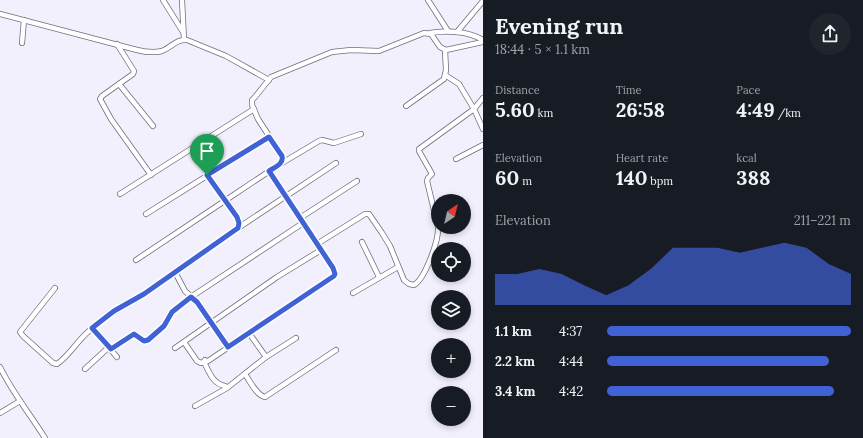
<!DOCTYPE html>
<html lang="en">
<head>
<meta charset="utf-8">
<style>
  :root { --surface:#171b24; --page:#20242c; --text:#f1f3f6; --muted:#9ea1a6; --accent:#4162d4 }
  body { margin:0; font-family:Lora,serif; background:var(--page); color:var(--text); height:100vh; display:flex; flex-direction:column; font-size:15px; white-space:nowrap }
  * { box-sizing:border-box; margin:0 }
  p { font-size:13px; color:var(--muted) }
  .icon { flex:none; width:22px; height:22px; fill:none; stroke:currentColor; stroke-width:2; stroke-linecap:round; stroke-linejoin:round }
  .map { position:relative; flex:1; overflow:hidden }
  .drawer { display:flex; flex-direction:column; background:var(--surface); width:380px }
  .drawer>* { flex:none }
  .needle { width:26px; rotate:35deg }
  .buttons { position:absolute; left:431px; top:194px; display:grid; gap:8px }
  .buttons a { display:grid; place-items:center; width:40px; height:40px; border-radius:50%; background:var(--surface); box-shadow:0 2px 6px #0003; font-size:20px }
  .pin { position:absolute; display:grid; place-items:center; width:34px; height:34px; color:#fff; margin:-41px -17px; border-radius:50% 50% 50% 0; rotate:-45deg; box-shadow:0 0 4px #0007 }
  .pin .icon { rotate:45deg }
  .round { display:grid; place-items:center; flex:none; width:42px; height:42px; border-radius:21px; background:var(--page) }
  .headline { display:flex; align-items:center; justify-content:space-between; height:68px; padding:0 12px }
  h1 { font-size:22px; font-weight:800; line-height:30px }
  .figures { display:grid; grid-template-columns:repeat(3,1fr); gap:6px; height:68px; padding:4px 12px }
  .figures div { display:grid; align-content:center }
  .figures b { font-size:20px; font-weight:800 }
  .figures small { font-size:11px; font-weight:400 }
  .figures p { font-size:11px }
  .chart { height:112px; padding:8px 12px }
  .chart p { display:flex; justify-content:space-between }
  .chart svg { width:100%; height:72px; margin-top:4px; fill:var(--accent); opacity:.7 }
  ul { padding:0 12px; list-style:none; font-size:13px }
  li { display:grid; grid-template-columns:64px 48px 1fr; align-items:center; height:30px }
  li i { height:10px; border-radius:5px; background:var(--accent) }
  main { display:flex; flex:1; min-height:0 }
  .map>svg:first-child { display:block }
</style>
</head>
<body>
<main>
<div class="map">
<svg width="483" height="438" viewBox="0 0 483 438">
  <rect width="100%" height="100%" fill="#f2f0fc"/>
  <g fill="none" stroke-linecap="round" stroke-linejoin="round">
    <defs>
      <g id="minor">
        <path d="M163 0 183 32"/>
        <path d="M182 0 184 40"/>
        <path d="M428 0 448 31"/>
        <path d="M0 14 137 50C145 52 154 53 162 51 172 47 176 39 187 40L226 56 269 80"/>
        <path d="M457 32 483 1"/>
        <path d="M430 33C446 30 468 31 483 40"/>
        <path d="M22 43 24 20"/>
        <path d="M117 44 134 71 133 74 102 96 100 99 111 119 151 175"/>
        <path d="M119 84 153 126"/>
        <path d="M483 98 474 109 483 129"/>
        <path d="M406 106 444 79 446 70 445 50"/>
        <path d="M456 159 483 145"/>
        <path d="M282 163 319 141 322 140 334 143 361 134"/>
        <path d="M120 194 254 109"/>
        <path d="M146 214 269 137"/>
        <path d="M300 218 357 181"/>
        <path d="M438 227 427 181 428 178 432 174 419 151V149L474 109 459 84 445 75"/>
        <path d="M238 228 336 163"/>
        <path d="M362 242 379 277"/>
        <path d="M317 244 365 214H369L382 233 390 246 404 280 409 284 414 285C425 279 439 240 438 227"/>
        <path d="M136 260 226 200 207 175"/>
        <path d="M55 288 20 332 23 336 53 363 57 364C69 356 77 341 89 331 105 316 124 306 142 295 154 288 164 280 175 272"/>
        <path d="M353 293 398 267"/>
        <path d="M92 328 117 357"/>
        <path d="M184 342 197 361 201 363 208 361 334 276 335 274 333 268 269 171"/>
        <path d="M228 347 195 300 185 291 175 272 238 228C241 218 231 208 226 200L283 162 282 156 258 119 252 105V100L255 97 271 77 332 52 351 50 379 51 424 33 431 34 440 47 446 50 483 42"/>
        <path d="M175 348 277 277 321 250"/>
        <path d="M111 349 134 334 144 341 148 340 164 326 172 312 191 297 303 223"/>
        <path d="M266 357 296 338"/>
        <path d="M205 360 204 362C209 372 213 384 225 386"/>
        <path d="M0 367C12 392 30 414 45 438"/>
        <path d="M85 369 109 347"/>
        <path d="M245 374C250 381 256 395 265 397L336 350"/>
        <path d="M195 406 227 388 266 357 249 333"/>
        <path d="M0 413 20 401"/>
      </g>
    </defs>
    <!-- minor casing -->
    <use href="#minor" stroke="#706c7e" stroke-width="6"/>
    <!-- minor -->
    <use href="#minor" stroke="#fff" stroke-width="4.5"/>
  </g>
  <g fill="none" stroke-linecap="round" stroke-linejoin="round">
    <defs>
      <path id="route" d="M269 137 282 156C284 164 275 167 269 171L333 268 335 274 334 276 228 347 197 302 191 297 172 312 164 326 148 340 144 341 134 334 111 349 92 328 114 311 144 294 238 228 239 223 237 217 207 175Z"/>
    </defs>
    <!-- route casing -->
    <use href="#route" stroke="#fff" stroke-width="8"/>
    <!-- route -->
    <use href="#route" stroke="#4162d4" stroke-width="5"/>
  </g>
</svg>
<div class="buttons">
<a><svg class="needle" viewBox="-14 -14 28 28"><path d="M0-13l5 13h-10z" fill="#e53935"/><path d="M0 13l5-13h-10z" fill="#9ea1a6"/></svg></a>
<a><svg class="icon" aria-label="locate" viewBox="0 0 24 24"><circle cx="12" cy="12" r="6"/><path d="M12 2v4M12 18v4M2 12h4M18 12h4"/></svg></a>
<a><svg class="icon" aria-label="layers" viewBox="0 0 24 24"><path d="M12 4l9 5-9 5-9-5zM3 14l9 5 9-5"/></svg></a>
<a>+</a>
<a>−</a>
</div>
<div class="pin" style="left:207px;top:175px;background:#1e9e55"><svg class="icon" aria-label="arrive" viewBox="0 0 24 24"><path d="M6 21V4h12l-3 4 3 4H6"/></svg></div>
</div>
<section class="drawer">
<div class="headline"><div><h1>Evening run</h1><p>18:44 · 5 × 1.1 km</p></div><a class="round"><svg class="icon" aria-label="share" viewBox="0 0 24 24"><path d="M12 15V3M7 8l5-5 5 5M5 13v7h14v-7"/></svg></a></div>
<div class="figures">
<div><p>Distance</p><b>5.60<small> km</small></b></div>
<div><p>Time</p><b>26:58</b></div>
<div><p>Pace</p><b>4:49<small> /km</small></b></div>
</div>
<div class="figures">
<div><p>Elevation</p><b>60<small> m</small></b></div>
<div><p>Heart rate</p><b>140<small> bpm</small></b></div>
<div><p>kcal</p><b>388</b></div>
</div>
<div class="chart"><p><span>Elevation</span>211–221 m</p>
<svg viewBox="0 0 160 44" preserveAspectRatio="none"><path d="M0 44V25L10 25L20 22L30 25L40 32L50 38L60 32L70 22L80 9L90 9L100 9L110 12L120 9L130 6L140 9L150 19L160 25V44z"/></svg>
</div>
<ul>
<li><b>1.1 km</b>4:37<i style="width:100%"></i></li>
<li><b>2.2 km</b>4:44<i style="width:91%"></i></li>
<li><b>3.4 km</b>4:42<i style="width:93%"></i></li>
</ul>
</section>
</main>
</body>
</html>
